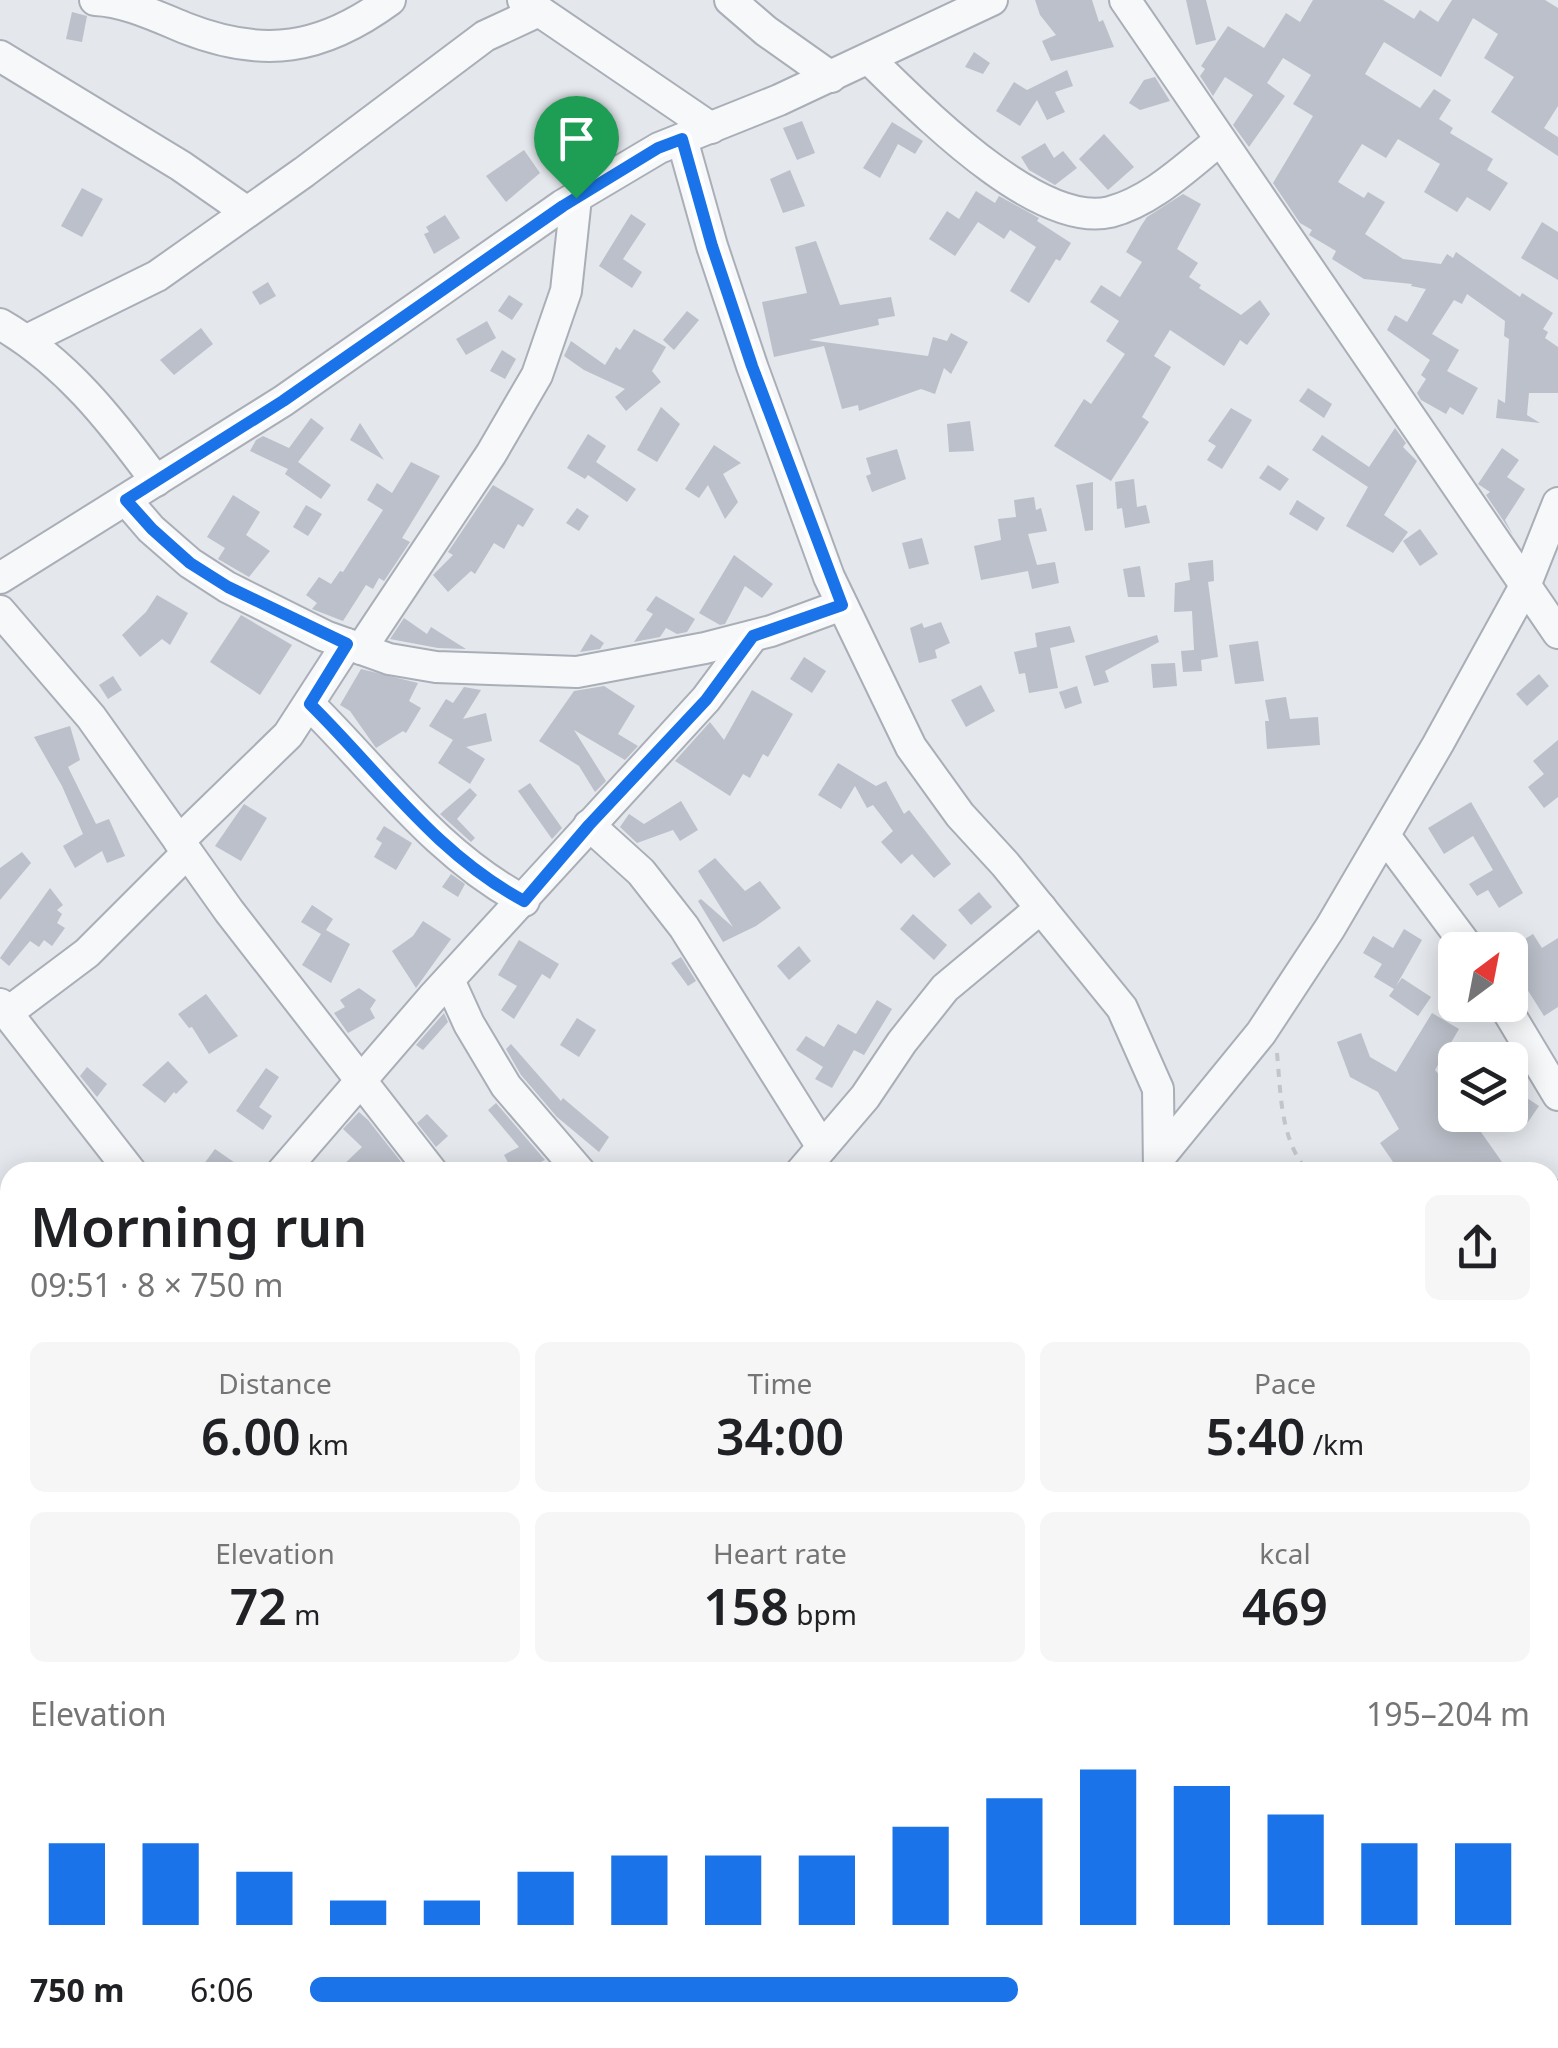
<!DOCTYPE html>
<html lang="en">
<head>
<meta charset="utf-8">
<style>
  :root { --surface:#fff; --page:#f6f6f6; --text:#202124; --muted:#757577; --accent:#1a73e8 }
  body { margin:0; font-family:"Noto Sans",sans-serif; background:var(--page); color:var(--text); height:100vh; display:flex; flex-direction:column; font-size:38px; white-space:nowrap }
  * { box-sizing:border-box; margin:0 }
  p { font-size:32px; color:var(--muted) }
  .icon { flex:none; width:55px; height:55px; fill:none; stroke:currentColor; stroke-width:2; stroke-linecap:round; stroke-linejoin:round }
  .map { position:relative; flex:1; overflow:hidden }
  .drawer { position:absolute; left:0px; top:1162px; width:1560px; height:888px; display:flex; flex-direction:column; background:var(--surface); border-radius:30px 30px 0 0; box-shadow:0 5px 25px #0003 }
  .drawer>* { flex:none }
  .needle { width:65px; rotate:32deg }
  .controls { position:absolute; left:1438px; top:932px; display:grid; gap:20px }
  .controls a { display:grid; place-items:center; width:90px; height:90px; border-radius:15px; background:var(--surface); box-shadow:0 5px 25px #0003; font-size:50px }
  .pin { position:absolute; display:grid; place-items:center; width:85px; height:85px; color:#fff; margin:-102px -42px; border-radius:50% 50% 50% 0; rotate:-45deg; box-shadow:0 0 10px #0007 }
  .pin .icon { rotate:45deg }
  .round { display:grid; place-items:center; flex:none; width:105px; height:105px; border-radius:15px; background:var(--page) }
  .overview { display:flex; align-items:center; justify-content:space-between; height:170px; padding:0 30px }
  h1 { font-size:55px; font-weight:600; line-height:75px }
  .figures { display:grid; grid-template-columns:repeat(3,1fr); gap:15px; height:170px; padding:10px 30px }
  .figures div { display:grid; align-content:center; border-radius:15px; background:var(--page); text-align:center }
  .figures b { font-size:50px; font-weight:600 }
  .figures small { font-size:28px; font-weight:400 }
  .figures p { font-size:28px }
  .chart { height:280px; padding:20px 30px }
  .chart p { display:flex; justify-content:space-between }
  .chart svg { width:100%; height:180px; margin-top:10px; stroke:var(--accent); stroke-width:6 }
  ul { padding:0 30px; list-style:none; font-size:32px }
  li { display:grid; grid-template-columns:160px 120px 1fr; align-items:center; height:75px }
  li i { height:25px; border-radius:12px; background:var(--accent) }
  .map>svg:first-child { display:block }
</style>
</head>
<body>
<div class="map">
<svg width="1558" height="2048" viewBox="0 0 1558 2048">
  <rect width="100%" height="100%" fill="#e4e7ec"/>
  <!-- built -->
  <path fill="#d2d6de" d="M10 1702V2040H152L142 2048H0V1714Z"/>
  <!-- building -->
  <g fill="#bbc0ca">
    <path d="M1035 0H1092L1099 22 1103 20 1114 47 1051 61 1042 41 1056 35 1040 15Z"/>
    <path d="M1186 0H1206L1216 40 1196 45Z"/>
    <path d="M1313 0H1383L1414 19 1420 10 1438 22 1452 0H1545L1558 8V106L1544 128 1558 137V156L1491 112 1514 77 1484 58 1498 34 1473 18 1441 77 1384 42 1365 74 1420 108 1434 89 1451 100 1439 119 1453 128 1450 133 1493 159 1487 170 1508 183 1490 211 1467 197 1457 212 1424 192 1440 164 1398 139 1386 158 1362 144 1338 182 1364 198 1368 192 1385 202 1365 234 1403 259 1441 264 1447 254 1453 258 1456 252 1520 297 1522 293 1553 313 1543 329 1548 332 1545 338 1558 347V393H1529L1527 415 1540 423 1496 418 1498 399 1505 403 1509 339 1504 336 1505 321 1467 294 1462 304 1454 300 1432 334 1459 350 1447 371 1478 388 1463 415 1450 407 1446 414 1421 400 1417 393 1426 379 1421 375 1430 360 1387 330 1395 315 1407 322 1426 289 1411 286 1412 284 1364 279 1332 259 1336 251 1309 235 1312 230 1300 223 1273 183 1313 116 1293 104 1311 75 1283 58 1267 83 1285 96 1249 147 1233 125 1253 95 1225 77 1213 96 1200 76 1205 69 1201 66 1228 26 1264 48 1286 13 1300 22Z"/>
    <path d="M72 12 87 16 82 42 66 39Z"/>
    <path d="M974 52 990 63 983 74 965 67Z"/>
    <path d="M1067 70 1073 86 1055 92 1065 112 1047 120 1037 100 1020 126 996 111 1014 82 1027 90Z"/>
    <path d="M1155 77 1170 101 1140 110 1129 103 1144 80Z"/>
    <path d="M802 121 815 153 797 160 783 128Z"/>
    <path d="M892 122 923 141 915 154 898 144 880 178 863 168Z"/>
    <path d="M1104 134 1134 167 1108 190 1079 159Z"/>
    <path d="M1045 143 1054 158 1063 151 1077 168 1055 185 1029 170 1021 157Z"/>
    <path d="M524 150 540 173 506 202 486 176Z"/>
    <path d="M790 170 805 206 783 213 770 179Z"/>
    <path d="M82 188 103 199 82 237 61 226Z"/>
    <path d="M976 191 995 203 999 196 1039 218 1037 221 1071 243 1060 261 1056 259 1029 303 1010 291 1036 247 1010 230 1004 239 978 222 955 256 929 239 947 211 959 219Z"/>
    <path d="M1183 194 1201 204 1177 249 1198 263 1189 277 1201 285 1199 288 1241 315 1260 300 1270 314 1247 345 1240 340 1224 366 1170 330 1154 356 1171 367 1142 417 1149 422 1111 481 1054 446 1084 399 1091 404 1125 354 1106 341 1119 321 1090 302 1101 285 1120 297 1142 262 1126 252 1141 226 1147 217Z"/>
    <path d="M631 214 646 224 623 259 642 272 632 288 599 266Z"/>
    <path d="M445 215 460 238 434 254 424 234 429 232 426 227Z"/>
    <path d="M1542 222 1558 232V280L1521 258Z"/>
    <path d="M816 241 840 305 891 297 895 316 878 319 879 325 809 340 928 356 933 337 947 341 951 333 968 342 951 374 944 368 935 394 921 389 859 411 858 405 842 409 824 346 774 357 762 302 807 293 795 247Z"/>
    <path d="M268 282 276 296 260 305 252 292Z"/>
    <path d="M509 295 523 304 512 320 498 311Z"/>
    <path d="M687 311 699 320 674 350 663 340Z"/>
    <path d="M487 321 496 338 466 355 456 339Z"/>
    <path d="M201 328 213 344 174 375 160 360Z"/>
    <path d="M634 329 666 347 652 371 661 382 626 411 615 397 625 389 584 370 564 356 571 341 605 365 616 347 620 350Z"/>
    <path d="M502 350 516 359 505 379 490 371Z"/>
    <path d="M1308 388 1332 404 1324 418 1299 401Z"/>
    <path d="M661 407 680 424 657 462 637 450Z"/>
    <path d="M1231 408 1252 420 1222 469 1207 460 1216 446 1208 441Z"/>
    <path d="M311 418 324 428 298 462 331 485 321 499 285 474 288 469 250 451 256 440 263 436 289 448Z"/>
    <path d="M970 421 974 451 949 452 947 424Z"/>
    <path d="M360 423 384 460 350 440Z"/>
    <path d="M1395 428 1406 443 1403 447 1417 461 1384 515 1408 532 1393 553 1346 526 1368 487 1312 450 1322 435 1369 467Z"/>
    <path d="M588 434 606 446 596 462 636 489 627 502 588 475 585 479 567 468Z"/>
    <path d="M714 445 741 463 723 474 738 502 725 519 708 485 699 498 685 489Z"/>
    <path d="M1502 448 1519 460 1507 477 1525 489 1505 520 1513 535 1486 495 1490 492 1478 484Z"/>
    <path d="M897 449 906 479 872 492 866 476 871 474 866 458Z"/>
    <path d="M411 462 440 476 402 538 410 542 384 581 379 578 373 589 366 585 343 621 312 609 317 603 306 595 319 577 331 584 340 571 343 572 383 510 367 500 377 483 392 493Z"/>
    <path d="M1268 465 1289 479 1280 491 1259 478Z"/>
    <path d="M1134 479 1137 507 1146 505 1150 523 1125 528 1122 508 1117 509 1115 482Z"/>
    <path d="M1093 482V530L1085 531 1076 485Z"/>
    <path d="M493 485 534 509 523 527 518 524 504 549 494 543 475 574 471 571 448 592 433 575 453 555 448 552Z"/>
    <path d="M233 495 260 512 246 535 270 551 249 577 218 559 225 548 207 537Z"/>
    <path d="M1034 497 1036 510 1041 508 1047 531 1028 534 1037 565 1055 562 1059 583 1032 589 1028 571 981 580 974 546 1001 540 998 519 1016 517 1014 500Z"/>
    <path d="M1297 500 1325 518 1317 531 1289 514Z"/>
    <path d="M306 505 322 514 308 536 293 527Z"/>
    <path d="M577 508 589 516 579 531 566 523Z"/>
    <path d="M1420 529 1438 554 1420 566 1403 541Z"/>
    <path d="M922 538 929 564 909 569 902 543Z"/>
    <path d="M734 555 773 584 762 598 745 586 725 624 720 625 699 613Z"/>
    <path d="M1213 560 1214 581 1208 582 1218 657 1201 660 1202 671 1183 672 1181 651 1194 650 1192 611 1174 612 1175 583 1190 580 1188 563Z"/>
    <path d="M1140 566 1145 597H1128L1123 569Z"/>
    <path d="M157 595 188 613 170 645 162 639 140 657 122 635 146 612Z"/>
    <path d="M656 596 695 619 687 632 677 634 666 628 660 637 634 642 653 614 646 610Z"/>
    <path d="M241 615 292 645 260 695 210 662Z"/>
    <path d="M404 618 427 634 431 627 466 649 438 648 390 639Z"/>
    <path d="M941 622 950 643 935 650 937 658 919 663 910 628 922 623 924 628Z"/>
    <path d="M1070 626 1075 642 1050 648 1058 688 1029 693 1025 673 1019 674 1014 652 1037 647 1035 633Z"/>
    <path d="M591 634 604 643 600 649 580 652Z"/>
    <path d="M1157 635 1159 642 1105 671 1109 682 1094 686 1085 656Z"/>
    <path d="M1258 641 1264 681 1235 684 1229 645Z"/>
    <path d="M804 657 826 671 812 693 790 679Z"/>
    <path d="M1175 663 1177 686 1153 688 1151 664Z"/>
    <path d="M361 669 418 683 409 701 421 708 406 733 403 731 376 748 350 711 340 705Z"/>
    <path d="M1539 674 1549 686 1527 706 1516 694Z"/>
    <path d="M113 676 122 690 108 699 99 685Z"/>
    <path d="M981 685 995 711 966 727 951 700Z"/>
    <path d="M604 686 635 706 618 734 638 746 625 760 574 730 606 781 595 792 579 766 539 741 574 691Z"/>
    <path d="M1077 686 1082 703 1065 709 1059 692Z"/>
    <path d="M464 687 481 690 463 719 486 713 492 741 466 747 485 759 470 784 438 763 453 740 429 726 446 699 453 703Z"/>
    <path d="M752 690 793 714 768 757 763 754 750 778 743 774 730 796 675 761 710 722 724 740Z"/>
    <path d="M1286 697 1290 719 1318 717 1320 745 1267 749 1265 721H1269L1265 700Z"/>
    <path d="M70 726 80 760 68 767 96 824 109 819 125 856 107 863 102 851 75 868 63 846 83 834 62 786 34 737Z"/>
    <path d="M1558 740V797L1544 808 1528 787 1544 774 1533 761Z"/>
    <path d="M838 763 876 786 886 781 904 814 909 810 951 864 934 878 912 854 901 864 881 842 893 831 873 805 867 808 855 786 841 809 818 795Z"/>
    <path d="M530 783 562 828 552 839 518 791Z"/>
    <path d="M470 788 477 795 457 819 475 838 471 842 440 814Z"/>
    <path d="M681 801 698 830 680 841 673 830 637 843 620 827 629 814 644 824Z"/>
    <path d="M1471 802 1523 893 1499 908 1488 890 1477 896 1469 884 1493 870 1473 836 1444 854 1428 828Z"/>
    <path d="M244 804 267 818 241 861 215 846Z"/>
    <path d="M384 826 412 843 396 870 374 857 382 843 376 839Z"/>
    <path d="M22 852 31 863 0 900V868Z"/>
    <path d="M715 858 745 891 760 881 781 908 756 926 723 942 698 901 701 899 733 927 698 871Z"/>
    <path d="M451 874 465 884 458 897 442 887Z"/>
    <path d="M50 888 63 905 57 910 62 914 57 923 65 928 52 946 44 940 39 947 30 941 9 966 0 958Z"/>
    <path d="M979 892 992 907 971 925 958 910Z"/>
    <path d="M312 905 333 919 326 930 350 944 331 983 302 965 321 934 301 922Z"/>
    <path d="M913 914 947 945 934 960 900 929Z"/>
    <path d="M423 921 451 939 416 988 392 951 413 936Z"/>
    <path d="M1404 929 1422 940 1396 986 1402 978 1431 997 1418 1016 1389 996 1394 989 1374 977 1382 964 1363 953 1373 936 1393 948Z"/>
    <path d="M1533 934 1542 948 1558 938V1007L1544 1016 1510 962V948Z"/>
    <path d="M519 940 559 964 550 979 542 974 514 1019 501 1010 517 986 498 975Z"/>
    <path d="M799 946 811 961 789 980 777 966Z"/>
    <path d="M681 957 696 981 688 986 671 963Z"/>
    <path d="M359 988 376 1000 370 1009 375 1018 348 1033 334 1013 345 1007 340 1000Z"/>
    <path d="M206 994 238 1036 209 1054 192 1027 189 1028 178 1014Z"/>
    <path d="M877 1000 892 1009 864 1055 854 1050 832 1088 815 1079 823 1067 796 1050 806 1036 824 1047 838 1024 856 1034Z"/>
    <path d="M444 1013 448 1022 423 1050 416 1045Z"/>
    <path d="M1432 1013 1459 1029 1435 1070 1455 1093V1115H1469L1509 1172H1400L1380 1143 1399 1129 1378 1092 1350 1077 1337 1042 1361 1033 1370 1057 1396 1072Z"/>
    <path d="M577 1018 596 1030 579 1057 560 1045Z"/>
    <path d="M511 1044 561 1101 563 1098 609 1137 599 1152 557 1117 521 1075 506 1049Z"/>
    <path d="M168 1061 188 1082 176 1094 174 1092 165 1103 142 1085Z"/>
    <path d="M87 1067 107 1084 97 1097 80 1076Z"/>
    <path d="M266 1068 279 1077 259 1107 272 1116 263 1130 236 1111Z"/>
    <path d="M1524 1096 1539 1106 1528 1122 1513 1112Z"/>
    <path d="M496 1103 545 1160 521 1172H513L504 1155 519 1147 488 1110Z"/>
    <path d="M359 1112 368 1120 409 1172H396L388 1166 383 1172H336L362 1147 343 1129Z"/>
    <path d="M427 1114 448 1136 436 1147 417 1123Z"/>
    <path d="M215 1149 248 1172H198Z"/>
  </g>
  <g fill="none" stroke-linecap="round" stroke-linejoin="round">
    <defs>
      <g id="minor">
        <path d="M95 0C125 1 158 17 185 28 264 59 322 50 390 0"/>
        <path d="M523 0 711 128"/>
        <path d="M730 0 766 31 831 77"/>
        <path d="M1125 0 1558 633"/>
        <path d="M0 56 181 166 247 212"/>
        <path d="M869 59C919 107 1036 229 1110 212 1152 201 1186 167 1219 141"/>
        <path d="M682 139 712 246 752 366 829 577 911 747 960 815 1005 864 1122 1008 1158 1089 1159 1172"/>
        <path d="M0 324C66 362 111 420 156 481"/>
        <path d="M27 340 157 276 304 172 485 36 539 11"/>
        <path d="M126 500 151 529 190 563 227 587 325 636 389 659 436 667 577 672 705 648 771 631 842 605"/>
        <path d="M0 578 283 401 563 205 659 148 779 100 992 0"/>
        <path d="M0 611 91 717 229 911 432 1172"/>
        <path d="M361 649 491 454 537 375 566 291 576 198"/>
        <path d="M309 704C380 774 435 853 524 901"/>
        <path d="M589 825 641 872 684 927 822 1147"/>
        <path d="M1385 836 1470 950"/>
        <path d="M179 841 288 735 347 644"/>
        <path d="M449 980 469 1024 506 1086 580 1172"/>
        <path d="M0 1004 131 1172"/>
        <path d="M1504 1005 1558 1095"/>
        <path d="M7 1013 87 953 187 853"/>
        <path d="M1159 1158 1261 1033 1330 928 1438 744 1525 586 1558 503"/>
        <path d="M282 1172 432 998 706 699 753 636"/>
        <path d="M801 1172 865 1097 902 1042 945 988 1041 908"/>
        <path d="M1550 1203 1558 1196"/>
        <path d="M1550 1621 1558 1636"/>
        <path d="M1181 2040 1196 2048"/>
        <path d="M475 2048 495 2040"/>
        <path d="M916 2048 917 2040"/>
        <path d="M1130 2048 1133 2040"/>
      </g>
    </defs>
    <!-- minor casing -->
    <use href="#minor" stroke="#a9aeb7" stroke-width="34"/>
    <!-- path -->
    <path stroke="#c2c5cb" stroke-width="4" stroke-dasharray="8 8" stroke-linecap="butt" d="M1277 1053C1281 1095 1280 1139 1308 1172"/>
    <!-- minor -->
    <use href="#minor" stroke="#f7f8fa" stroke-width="30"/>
  </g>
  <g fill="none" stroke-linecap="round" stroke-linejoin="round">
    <defs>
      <path id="route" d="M682 139 712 246 752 366 842 605 753 636 706 700 589 825 524 901C436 854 380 773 310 704L347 644 228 587 190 563 152 529 126 500 283 401 563 206 658 148Z"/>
    </defs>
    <!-- route casing -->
    <use href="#route" stroke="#fff" stroke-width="20"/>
    <!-- route -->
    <use href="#route" stroke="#1a73e8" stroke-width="12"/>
  </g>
</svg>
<div class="controls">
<a><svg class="needle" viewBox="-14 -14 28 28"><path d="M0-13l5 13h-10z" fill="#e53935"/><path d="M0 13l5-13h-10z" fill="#757577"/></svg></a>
<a><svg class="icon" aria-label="layers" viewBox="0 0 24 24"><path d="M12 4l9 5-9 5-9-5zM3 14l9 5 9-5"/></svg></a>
</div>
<div class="pin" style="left:576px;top:198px;background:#1e9e55"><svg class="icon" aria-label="arrive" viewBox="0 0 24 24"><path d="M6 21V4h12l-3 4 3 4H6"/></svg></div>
<section class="drawer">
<div class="overview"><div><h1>Morning run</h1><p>09:51 · 8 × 750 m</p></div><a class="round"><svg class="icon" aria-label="share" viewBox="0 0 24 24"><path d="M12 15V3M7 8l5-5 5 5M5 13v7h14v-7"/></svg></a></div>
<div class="figures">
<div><p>Distance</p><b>6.00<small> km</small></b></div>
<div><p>Time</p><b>34:00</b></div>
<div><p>Pace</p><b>5:40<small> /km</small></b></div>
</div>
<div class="figures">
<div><p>Elevation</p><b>72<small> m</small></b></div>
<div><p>Heart rate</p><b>158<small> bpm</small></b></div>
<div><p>kcal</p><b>469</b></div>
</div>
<div class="chart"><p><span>Elevation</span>195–204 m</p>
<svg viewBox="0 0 160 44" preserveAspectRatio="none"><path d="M5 44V24M15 44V24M25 44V31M35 44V38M45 44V38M55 44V31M65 44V27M75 44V27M85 44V27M95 44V20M105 44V13M115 44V6M125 44V10M135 44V17M145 44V24M155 44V24"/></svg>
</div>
<ul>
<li><b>750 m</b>6:06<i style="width:58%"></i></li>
</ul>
</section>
</div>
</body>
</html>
